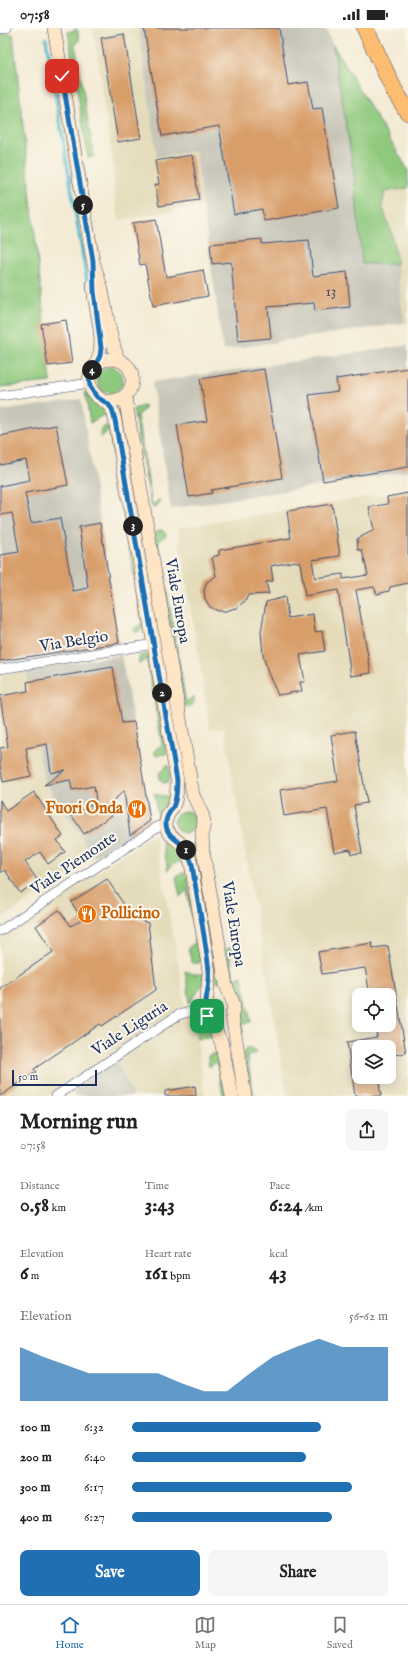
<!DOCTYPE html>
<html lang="en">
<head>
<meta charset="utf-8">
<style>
  :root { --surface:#fff; --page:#f6f6f6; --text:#222; --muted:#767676; --line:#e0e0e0; --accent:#1f6fb2 }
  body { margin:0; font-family:"IM FELL English",serif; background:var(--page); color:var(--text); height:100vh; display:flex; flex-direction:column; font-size:15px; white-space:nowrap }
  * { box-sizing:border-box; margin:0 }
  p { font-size:13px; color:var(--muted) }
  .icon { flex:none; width:22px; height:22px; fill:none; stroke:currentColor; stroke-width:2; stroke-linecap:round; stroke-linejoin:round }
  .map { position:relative; height:1068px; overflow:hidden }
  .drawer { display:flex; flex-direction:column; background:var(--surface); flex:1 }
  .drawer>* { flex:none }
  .buttons { position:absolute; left:352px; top:960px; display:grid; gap:8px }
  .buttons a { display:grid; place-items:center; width:44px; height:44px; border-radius:8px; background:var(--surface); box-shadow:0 2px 10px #0003; font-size:20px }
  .scale { position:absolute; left:12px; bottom:10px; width:85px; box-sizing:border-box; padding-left:4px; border:2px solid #1b2f5e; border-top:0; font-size:11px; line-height:14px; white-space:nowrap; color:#1b2f5e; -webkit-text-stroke:3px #fbf7ec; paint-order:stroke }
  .pin { position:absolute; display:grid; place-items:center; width:34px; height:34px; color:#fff; margin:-17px; border-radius:8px; box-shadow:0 2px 6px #0006 }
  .km { position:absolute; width:20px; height:20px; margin:-10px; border-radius:50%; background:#222; color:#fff; font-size:11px; line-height:20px; text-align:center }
  .round { display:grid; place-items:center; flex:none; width:42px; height:42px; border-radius:8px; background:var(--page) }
  .head { display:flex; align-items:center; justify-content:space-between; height:68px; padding:0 20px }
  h1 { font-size:22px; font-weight:700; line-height:30px }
  .stats { display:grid; grid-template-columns:repeat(3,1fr); gap:6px; height:68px; padding:4px 20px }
  .stats div { display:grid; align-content:center }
  .stats b { font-size:20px; font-weight:700 }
  .stats small { font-size:11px; font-weight:400 }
  .stats p { font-size:11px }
  .chart { height:112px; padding:8px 20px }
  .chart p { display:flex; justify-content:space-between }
  .chart svg { width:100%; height:72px; margin-top:4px; fill:var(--accent); opacity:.7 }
  .primary-button { display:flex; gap:8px; margin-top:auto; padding:8px 20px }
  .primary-button a { flex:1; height:46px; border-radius:8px; background:var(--accent); color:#fff; font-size:16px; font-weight:700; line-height:46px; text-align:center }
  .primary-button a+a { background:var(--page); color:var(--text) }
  ul { padding:0 20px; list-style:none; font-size:13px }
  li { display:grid; grid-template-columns:64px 48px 1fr; align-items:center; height:30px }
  li i { height:10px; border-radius:5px; background:var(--accent) }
  .status { display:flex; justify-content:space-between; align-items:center; height:28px; padding:0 20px; background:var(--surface); direction:ltr }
  .status svg { height:11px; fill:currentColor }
  .tab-bar { display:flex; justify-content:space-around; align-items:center; height:56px; border-top:1px solid var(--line); background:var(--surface); font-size:11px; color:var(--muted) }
  .tab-bar a { display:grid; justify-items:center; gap:2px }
  .tab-bar .on { color:var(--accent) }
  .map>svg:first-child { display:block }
</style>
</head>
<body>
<div class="status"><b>07:58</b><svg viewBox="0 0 49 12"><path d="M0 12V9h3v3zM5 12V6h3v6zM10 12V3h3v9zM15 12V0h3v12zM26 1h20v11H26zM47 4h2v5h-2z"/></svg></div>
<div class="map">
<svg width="408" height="1068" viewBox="0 0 408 1068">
  <rect width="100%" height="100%" fill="#fbf7ec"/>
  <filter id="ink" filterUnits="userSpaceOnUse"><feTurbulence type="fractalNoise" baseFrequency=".025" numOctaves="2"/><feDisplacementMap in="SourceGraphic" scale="8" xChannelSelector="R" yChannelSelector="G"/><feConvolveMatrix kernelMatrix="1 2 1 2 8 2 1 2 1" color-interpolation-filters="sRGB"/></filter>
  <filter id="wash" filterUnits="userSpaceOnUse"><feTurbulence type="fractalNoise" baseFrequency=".012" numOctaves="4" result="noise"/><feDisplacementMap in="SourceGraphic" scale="16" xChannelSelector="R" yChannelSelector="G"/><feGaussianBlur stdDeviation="0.9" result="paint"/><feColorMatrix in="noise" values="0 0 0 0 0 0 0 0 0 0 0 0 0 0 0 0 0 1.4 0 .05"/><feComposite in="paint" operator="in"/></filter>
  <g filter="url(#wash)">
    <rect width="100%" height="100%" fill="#f4ebd5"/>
    <!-- built -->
    <g fill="#e4dbba" fill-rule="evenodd">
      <path d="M93 0H139L157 128 194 123 203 178 119 192 114 162 113 135Z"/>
      <path d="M408 160V295H404L392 207 382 178 384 164Z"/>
      <path d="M408 462V1068H287L224 700 210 701 178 500ZM359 967H389V997H359ZM359 1019H389V1049H359Z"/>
      <path d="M26 642 27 655 43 750 94 829 0 892V647Z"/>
      <path d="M155 805 186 981 177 984 50 1068H0V911Z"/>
      <path d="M193 986 205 1068H133L117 1032 179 989Z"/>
    </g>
    <!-- industrial -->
    <g fill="#c6c5b8">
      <path d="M139 0H325L333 17 354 145 362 235 397 236 404 295 223 322 195 123 157 129Z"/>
      <path d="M408 317V443L171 481 152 354Z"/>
      <path d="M81 371 119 615 0 633V383Z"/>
      <path d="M121 627 137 713 130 807 94 829 43 750 27 655 26 642Z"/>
      <path d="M117 1032 133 1068H76L72 1061Z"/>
    </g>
    <!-- green -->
    <g fill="#8fc97d" stroke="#557c6e">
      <path d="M77 1 80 13 75 15 94 128 88 130 68 4Z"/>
      <path d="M0 6H13L51 354 0 359Z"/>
      <path d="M333 17 408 142V160L385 164 382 178 392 207 397 236H362L354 145Z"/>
      <circle cx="110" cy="352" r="13"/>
      <path d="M85 364 103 377 109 386 103 387 90 395Z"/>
      <path d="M144 378 145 381 137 387 152 477 160 471C159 476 159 479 153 480L151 477 133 381Z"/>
      <path d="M116 384H122L180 722 177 723Z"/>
      <path d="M106 398 111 401 145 599C142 602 139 605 135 604L134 601 142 595 109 402 101 409 100 403 102 400Z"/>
      <path d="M161 502 165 504 166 507 158 513 186 674 194 668V675L188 679 184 677 155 507 157 503Z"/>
      <path d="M147 626 150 630 167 726 155 727V723L162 717 147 631 139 636V629L142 627Z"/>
      <path d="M168 736 170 749 168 754 163 755 160 752 159 745Z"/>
      <path d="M154 765 161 768H170L158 790Z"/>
      <circle cx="185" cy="794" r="11"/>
      <path d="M160 802 165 809 178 819 184 833 174 835 168 842Z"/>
      <path d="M197 814 220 954H215L213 935 189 818Z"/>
      <path d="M182 845H185L187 848 201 932 199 935H192L188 920 196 914 187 862 180 869 176 849Z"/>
      <path d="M237 918 238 924 230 926 234 950 242 948 251 994 242 996 243 1005H240V1000L244 985 243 971 232 953 226 921Z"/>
      <path d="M185 943 194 946H204L203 956 190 975Z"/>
      <circle cx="219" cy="979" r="8"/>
      <path d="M194 994 207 1000 215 1009 197 1011Z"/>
      <path d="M248 1020 255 1023V1026L247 1028 254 1068H251L243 1026 245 1022Z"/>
      <path d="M211 1026 218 1027 226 1068H223L217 1034 209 1039 208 1028Z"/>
    </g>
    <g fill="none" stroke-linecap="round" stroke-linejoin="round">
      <!-- stream -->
      <path stroke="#4fb9cc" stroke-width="3.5" d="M46 11 88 258"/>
    </g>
    <g id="blocks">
      <!-- building -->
      <g fill="#d89e6b">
        <path d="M144 0H279L288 57 308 54 313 81 322 80 339 180 264 193 262 181 234 186 219 98 162 108Z"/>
        <path d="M124 6 141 110 118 114 101 10Z"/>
        <path d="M192 127 199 172 159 178 155 157 159 156 155 133Z"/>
        <path d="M156 191 166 249 203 242 208 268 153 278 145 236 140 237 133 195Z"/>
        <path d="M262 211V216L309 212 313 248 347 244 350 279 315 283 314 275 268 279 271 310 238 313 231 234 212 236 210 216Z"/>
        <path d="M66 292 72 335 48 338 41 296Z"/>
        <path d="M408 340V439L323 453 309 367 338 363 336 351Z"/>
        <path d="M264 341 282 450 211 462 212 465 189 469 177 397 207 393 200 351Z"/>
        <path d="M56 397 68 457 25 465 31 495 60 490 73 563 88 560 79 499 100 495 119 615 0 633V527L19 524 12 485 0 487V458L30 452 26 432 0 437V408Z"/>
        <path d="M408 465V555L390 559 389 563 377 566 374 559 356 562 371 645 351 648 338 562 305 568 300 534H296L295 533 271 538 273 553 266 554 269 566 248 567 245 574H243L236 581 235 580 226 583H218L210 579 205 571 204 562 207 554 216 548 212 529 219 527V522L291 510 287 483 332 476 340 528 312 532 315 550 343 546V551L368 547 362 522H358L357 511 374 502 369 479 388 476 387 469Z"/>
        <path d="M285 569 288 590 313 586 315 604 322 603 325 623 300 627 305 654H300L302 663 278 667 268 645 263 627 261 604 266 574Z"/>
        <path d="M113 639 122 695 134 694 150 793 130 807 124 763 107 778 112 787 84 806 72 788 96 773 94 758 72 762 70 752 44 757 65 742 51 745 47 716 26 720 31 748 3 754 0 737V720L8 719 0 668 28 663 27 654Z"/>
        <path d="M355 703 367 775 354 777 362 825 351 826 350 821 334 824 327 781 284 788 280 762 338 753 331 707Z"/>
        <path d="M34 764 63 808 57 812 65 824 48 836 40 824 25 834 38 853 20 865 5 842 0 845V772L6 783Z"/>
        <path d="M107 851 132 889 148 895 156 962 102 998 100 996 34 1041 36 1044 0 1068V960L53 924 36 898 59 882 71 898 82 891 71 874Z"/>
        <path d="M372 915 373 920 388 918 406 1025 389 1028V1019H359V1049H378L381 1068H355L347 1014 377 1009 375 997H389V967H370L365 940 322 946 318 924Z"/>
        <path d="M195 1058 196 1068H165V1063Z"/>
      </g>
    </g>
  </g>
  <g filter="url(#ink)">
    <use href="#blocks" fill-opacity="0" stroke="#3c4b70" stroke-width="1"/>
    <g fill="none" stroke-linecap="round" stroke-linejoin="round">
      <defs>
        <g id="street">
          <path d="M0 1 7 0"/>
          <path d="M0 368 90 355"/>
          <path d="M0 641 154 616"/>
          <path d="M0 903 157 799 166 796"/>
          <path d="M56 1068 178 987 204 980"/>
        </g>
        <g id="secondary">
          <path d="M54 0 93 233 102 262 111 308 118 332"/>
          <path d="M93 257C94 283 108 311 96 336"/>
          <path d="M125 369 193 767 203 788 204 795 202 805 203 823 226 957 234 977 232 987 245 1068"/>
          <path d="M104 373C137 378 142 335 114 331 108 331 102 331 97 336 90 341 88 350 90 358 93 370 105 371 111 380 113 383 114 388 115 392L177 752C177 761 177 771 173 779 170 785 165 788 166 796 166 807 178 811 184 819 188 825 190 830 191 836L209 943 207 970 204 980 221 1013 232 1068"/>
        </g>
        <path id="highway" d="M365 0 394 62 408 84"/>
      </defs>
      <!-- street casing -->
      <use href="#street" stroke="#3c4b70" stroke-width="10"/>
      <!-- secondary casing -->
      <use href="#secondary" stroke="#3c4b70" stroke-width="14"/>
      <!-- highway casing -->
      <use href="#highway" stroke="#3c4b70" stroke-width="18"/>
      <!-- street -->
      <use href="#street" stroke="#fff" stroke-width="9"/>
      <!-- secondary -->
      <use href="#secondary" stroke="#fee5c5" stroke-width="13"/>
      <!-- highway -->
      <use href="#highway" stroke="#fcbd6f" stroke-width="17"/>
    </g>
  </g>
  <g fill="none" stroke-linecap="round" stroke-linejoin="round" filter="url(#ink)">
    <defs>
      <path id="route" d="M62 48 93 233 94 263 101 320 100 328 89 349 90 359 97 369 108 376 112 381 115 392 177 752C177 761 177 771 173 779 170 785 165 788 166 796 166 808 178 811 184 819 188 825 190 830 192 836 197 871 205 907 209 943 211 958 202 975 207 988"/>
    </defs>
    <!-- route casing -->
    <use href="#route" stroke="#fff" stroke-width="8"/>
    <!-- route -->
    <use href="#route" stroke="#1f6fb2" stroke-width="5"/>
  </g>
  <!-- icons -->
  <defs>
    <symbol id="restaurant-disc" viewBox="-11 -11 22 22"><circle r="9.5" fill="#e8710a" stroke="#fbf7ec"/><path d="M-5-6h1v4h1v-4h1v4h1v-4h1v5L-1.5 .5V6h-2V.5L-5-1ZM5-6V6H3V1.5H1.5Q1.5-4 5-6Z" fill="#fff"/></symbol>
  </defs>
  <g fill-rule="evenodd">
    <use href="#restaurant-disc" x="126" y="770" width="22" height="22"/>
    <use href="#restaurant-disc" x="76" y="875" width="22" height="22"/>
  </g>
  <g text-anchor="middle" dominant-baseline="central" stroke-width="4" stroke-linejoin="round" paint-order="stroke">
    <!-- number labels -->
    <g font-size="14" fill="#4a4b61">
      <text x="331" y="264">13</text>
    </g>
    <!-- street labels -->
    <g font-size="16" fill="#1b2f5e" stroke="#fbf7ec">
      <text transform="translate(177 573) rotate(80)">Viale Europa</text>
      <text transform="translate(74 614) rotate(-9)">Via Belgio</text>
      <text transform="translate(74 836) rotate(-34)">Viale Piemonte</text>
      <text transform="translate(233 896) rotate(81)">Viale Europa</text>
      <text transform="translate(130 1001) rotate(-33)">Viale Liguria</text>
    </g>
    <!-- food labels -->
    <g font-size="16" font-weight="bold" fill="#c56008" stroke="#fbf7ec" text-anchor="end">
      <text x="123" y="781">Fuori Onda</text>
      <text x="101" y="886" text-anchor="start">Pollicino</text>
    </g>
  </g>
</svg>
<div class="buttons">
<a><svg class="icon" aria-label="locate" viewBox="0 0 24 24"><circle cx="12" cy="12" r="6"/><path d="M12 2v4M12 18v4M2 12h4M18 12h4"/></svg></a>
<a><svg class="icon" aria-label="layers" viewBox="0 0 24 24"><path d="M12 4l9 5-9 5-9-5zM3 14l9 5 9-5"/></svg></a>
</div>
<div class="scale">50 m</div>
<div class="pin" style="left:207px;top:988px;background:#1e9e55"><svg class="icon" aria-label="arrive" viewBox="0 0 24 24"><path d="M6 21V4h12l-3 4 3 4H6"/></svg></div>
<div class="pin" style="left:62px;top:48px;background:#d93025"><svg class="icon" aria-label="check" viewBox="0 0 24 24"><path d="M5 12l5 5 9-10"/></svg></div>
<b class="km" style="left:186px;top:822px">1</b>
<b class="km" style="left:162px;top:665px">2</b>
<b class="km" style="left:133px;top:498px">3</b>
<b class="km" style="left:92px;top:342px">4</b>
<b class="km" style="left:83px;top:177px">5</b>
</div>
<section class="drawer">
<div class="head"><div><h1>Morning run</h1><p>07:58</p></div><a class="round"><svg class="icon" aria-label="share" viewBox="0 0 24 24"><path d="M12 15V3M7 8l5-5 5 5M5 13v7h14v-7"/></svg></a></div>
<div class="stats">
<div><p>Distance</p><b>0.58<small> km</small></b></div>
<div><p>Time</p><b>3:43</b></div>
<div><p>Pace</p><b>6:24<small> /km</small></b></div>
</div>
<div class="stats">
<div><p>Elevation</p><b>6<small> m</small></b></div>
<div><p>Heart rate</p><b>161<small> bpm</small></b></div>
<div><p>kcal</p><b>43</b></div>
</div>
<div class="chart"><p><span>Elevation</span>56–62 m</p>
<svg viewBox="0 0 160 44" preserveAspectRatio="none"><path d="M0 44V11L10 17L20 22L30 27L40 27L50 27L60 27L70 33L80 38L90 38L100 27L110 17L120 11L130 6L140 11L150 11L160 11V44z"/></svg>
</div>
<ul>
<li><b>100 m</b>6:32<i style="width:74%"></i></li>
<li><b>200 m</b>6:40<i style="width:68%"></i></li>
<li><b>300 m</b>6:17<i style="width:86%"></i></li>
<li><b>400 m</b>6:27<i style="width:78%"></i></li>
</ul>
<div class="primary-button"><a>Save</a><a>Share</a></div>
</section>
<nav class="tab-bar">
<a class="on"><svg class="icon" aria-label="home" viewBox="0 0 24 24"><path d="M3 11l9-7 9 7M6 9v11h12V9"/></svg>Home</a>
<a><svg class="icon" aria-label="map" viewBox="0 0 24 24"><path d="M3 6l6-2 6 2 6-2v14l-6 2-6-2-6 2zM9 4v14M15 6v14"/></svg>Map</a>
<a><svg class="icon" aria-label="saved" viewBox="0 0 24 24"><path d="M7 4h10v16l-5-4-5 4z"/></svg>Saved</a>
</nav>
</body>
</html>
